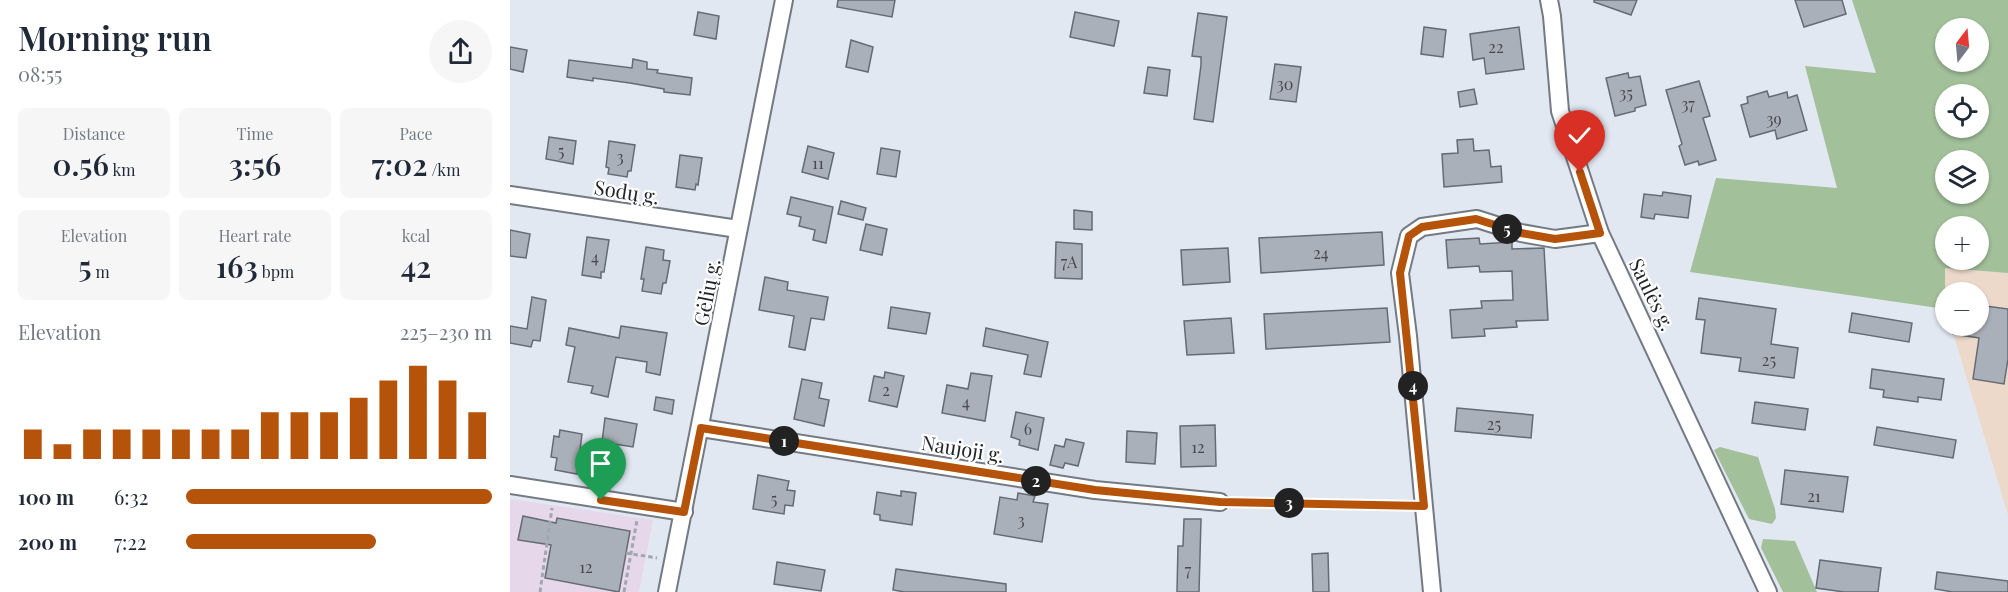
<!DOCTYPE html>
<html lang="en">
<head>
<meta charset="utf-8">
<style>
  :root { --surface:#fff; --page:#f6f6f7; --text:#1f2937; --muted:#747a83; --accent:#b45309 }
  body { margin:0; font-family:"Playfair Display",serif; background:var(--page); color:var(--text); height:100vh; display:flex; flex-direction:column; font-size:22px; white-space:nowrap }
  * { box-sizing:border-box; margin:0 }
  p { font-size:20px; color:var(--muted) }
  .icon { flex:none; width:33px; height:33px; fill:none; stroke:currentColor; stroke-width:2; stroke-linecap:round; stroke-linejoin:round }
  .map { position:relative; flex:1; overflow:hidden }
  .sheet { display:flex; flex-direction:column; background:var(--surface); width:510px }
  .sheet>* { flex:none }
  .needle { width:39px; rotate:16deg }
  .tools { position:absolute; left:1425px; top:18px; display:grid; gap:12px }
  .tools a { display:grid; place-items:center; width:54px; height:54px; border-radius:50%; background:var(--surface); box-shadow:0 2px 4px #0004; font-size:30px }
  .pin { position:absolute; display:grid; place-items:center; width:51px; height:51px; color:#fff; margin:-62px -26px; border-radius:50% 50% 50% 0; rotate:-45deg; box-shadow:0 0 6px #0007 }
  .pin .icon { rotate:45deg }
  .km { position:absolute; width:30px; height:30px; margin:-15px; border-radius:50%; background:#222; color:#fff; font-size:16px; line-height:30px; text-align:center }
  .round { display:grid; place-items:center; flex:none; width:63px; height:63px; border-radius:32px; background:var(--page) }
  .head { display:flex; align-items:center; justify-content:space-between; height:102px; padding:0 18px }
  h1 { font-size:33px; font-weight:600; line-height:45px }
  .metrics { display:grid; grid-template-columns:repeat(3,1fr); gap:9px; height:102px; padding:6px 18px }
  .metrics div { display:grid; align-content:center; border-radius:9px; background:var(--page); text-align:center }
  .metrics b { font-size:30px; font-weight:600 }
  .metrics small { font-size:16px; font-weight:400 }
  .metrics p { font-size:16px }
  .chart { height:168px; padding:12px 18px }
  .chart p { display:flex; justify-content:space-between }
  .chart svg { width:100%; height:108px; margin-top:6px; stroke:var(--accent); stroke-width:6 }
  ul { padding:0 18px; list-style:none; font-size:20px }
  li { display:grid; grid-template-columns:96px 72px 1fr; align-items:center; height:45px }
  li i { height:15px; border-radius:8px; background:var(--accent) }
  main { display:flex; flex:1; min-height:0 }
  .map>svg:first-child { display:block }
</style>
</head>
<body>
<main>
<section class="sheet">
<div class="head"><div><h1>Morning run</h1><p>08:55</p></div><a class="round"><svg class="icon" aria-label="share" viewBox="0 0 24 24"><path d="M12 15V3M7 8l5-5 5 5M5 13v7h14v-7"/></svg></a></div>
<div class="metrics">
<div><p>Distance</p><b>0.56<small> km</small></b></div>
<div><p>Time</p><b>3:56</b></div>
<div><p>Pace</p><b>7:02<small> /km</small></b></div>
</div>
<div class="metrics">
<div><p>Elevation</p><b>5<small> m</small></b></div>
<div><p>Heart rate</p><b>163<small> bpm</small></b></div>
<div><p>kcal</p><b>42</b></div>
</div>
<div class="chart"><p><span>Elevation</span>225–230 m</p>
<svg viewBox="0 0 160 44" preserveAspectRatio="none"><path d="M5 44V32M15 44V38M25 44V32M35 44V32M45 44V32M55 44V32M65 44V32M75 44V32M85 44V25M95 44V25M105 44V25M115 44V19M125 44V12M135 44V6M145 44V12M155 44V25"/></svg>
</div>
<ul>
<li><b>100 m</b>6:32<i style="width:100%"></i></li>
<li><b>200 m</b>7:22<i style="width:62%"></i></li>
</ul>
</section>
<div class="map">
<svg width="1498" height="592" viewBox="0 0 1498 592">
  <rect width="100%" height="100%" fill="#e1e8f2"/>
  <!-- industrial -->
  <path fill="#edd9ca" d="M1435 268 1498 273V515L1441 326H1468V292H1436L1435 300Z"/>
  <!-- education -->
  <path fill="#e6d7eb" d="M0 499 143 520 129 592H0Z"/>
  <!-- green -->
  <g fill="#a2c09a" fill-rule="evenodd">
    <path d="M1342 0H1498V273L1435 268V309L1180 272 1206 178 1327 188 1295 66 1366 73ZM1436 28H1468V62H1436ZM1436 94H1468V128H1436ZM1436 160H1468V194H1436ZM1436 226H1468V260H1436Z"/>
    <path d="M1210 447 1248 457 1265 509 1266 518 1262 524 1239 519 1204 450Z"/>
    <path d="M1253 539 1285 541 1307 592H1273L1251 548Z"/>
  </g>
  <!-- building -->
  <g fill="#aab0b9" stroke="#656b74" stroke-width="1.5">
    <path d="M328 0H385L382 17 327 7Z"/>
    <path d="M1084 0H1127L1121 15 1084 2Z"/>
    <path d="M1285 0H1332L1336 14 1294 27Z"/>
    <path d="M188 12 209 16 206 39 184 35Z"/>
    <path d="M565 12 609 21 604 46 560 37Z"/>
    <path d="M688 13 717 17 703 122 684 119 691 65V57L682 56Z"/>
    <path d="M914 27 936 30 933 57 911 54Z"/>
    <path d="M1009 27 1014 69 976 74 974 58 963 60 960 34Z"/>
    <path d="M341 40 363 47 358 72 336 67Z"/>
    <path d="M0 47 17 50 13 72 0 69Z"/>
    <path d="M123 59 137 62V69L148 70 147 73 182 78 180 95 154 92V89L120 83 83 78V81L57 77 59 60 122 68Z"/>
    <path d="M765 64 791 67 786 102 760 99Z"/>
    <path d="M638 67 660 70 657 96 634 93Z"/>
    <path d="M1118 73 1119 78 1130 76 1136 105 1125 108V111L1105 116 1096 78Z"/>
    <path d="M1189 81 1200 116 1193 118 1206 160 1189 165 1188 161 1175 165 1169 146 1172 144 1156 90Z"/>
    <path d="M964 89 967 104 950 107 948 92Z"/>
    <path d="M1257 91 1259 97 1277 92 1278 98 1287 95 1297 130 1267 139 1265 130 1240 137 1231 105 1238 103 1237 97Z"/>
    <path d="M39 137 66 141 63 164 36 159Z"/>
    <path d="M963 139 964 151 979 150 981 167 991 166 992 182 934 187 932 154 948 153 947 140Z"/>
    <path d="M99 141 125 145 121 171H118L117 177 98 174 99 168 96 167Z"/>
    <path d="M298 146 324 153 318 179 292 172Z"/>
    <path d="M371 148 390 151 386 177 367 174Z"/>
    <path d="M170 155 192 158 188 185 186 184 185 190 166 187Z"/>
    <path d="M1153 192 1181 196 1178 218 1145 214 1144 219 1131 217 1134 194 1152 196Z"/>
    <path d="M281 197 323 207 316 243 303 240 305 230 289 226 291 217 277 214Z"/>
    <path d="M331 201 356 208 353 220 328 214Z"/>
    <path d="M564 210 582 212V230L564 229Z"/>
    <path d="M356 224 377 229 372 255 350 250Z"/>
    <path d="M0 230 20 234 16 258 0 256Z"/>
    <path d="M872 232 874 265 751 273 749 238Z"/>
    <path d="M77 237 99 240 94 272H91V278L72 275Z"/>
    <path d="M969 238 970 244 1002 242V249L1034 248 1038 320 1006 321 1007 327 974 329 975 336 942 338 940 310 972 308 971 301 1003 300 1002 271 970 272 969 266 938 268 936 240Z"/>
    <path d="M546 242 572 244V279L545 278Z"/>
    <path d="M136 247 154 250 153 260 160 261 156 283H153L151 294 132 291 134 279H131Z"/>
    <path d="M718 248 720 282 673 285 671 250Z"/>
    <path d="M255 277 278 282 277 290 318 297 314 320 301 318 295 350 279 347 284 316 249 310Z"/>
    <path d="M22 297 36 300 30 341 23 340 21 347 0 343V326L17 329Z"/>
    <path d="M1189 298 1266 309 1261 344 1288 348 1284 378 1229 371 1231 358 1191 353 1195 320 1186 319Z"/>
    <path d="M1468 305 1498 309V359L1494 384 1463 379 1469 338 1443 334V326H1468Z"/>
    <path d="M381 307 420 313 416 334 378 328Z"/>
    <path d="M877 308 880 342 756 349 754 314Z"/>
    <path d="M1342 313 1402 323 1399 342 1339 332Z"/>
    <path d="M721 318 724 353 677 355 674 321Z"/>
    <path d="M111 326 157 333 150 375 136 372 137 362 106 357 98 397 81 393 83 386 58 382 65 347 56 345 59 328 109 338Z"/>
    <path d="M476 328 538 342 531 377 514 374 518 355 473 346Z"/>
    <path d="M1362 369 1434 379 1431 400 1408 397V402L1373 397 1374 390 1360 388Z"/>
    <path d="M375 372 394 376 387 407 359 401 364 376 374 378Z"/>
    <path d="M461 373 482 376 475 421 432 413 437 385 458 389Z"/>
    <path d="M292 379 312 383 309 398 319 400 314 426 284 419Z"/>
    <path d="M146 397 164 400 162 414 144 410Z"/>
    <path d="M1245 402 1298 409 1295 430 1242 423Z"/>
    <path d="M947 408 1023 415 1021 438 945 431Z"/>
    <path d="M506 412 534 418 528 450 509 445 510 440 501 437Z"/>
    <path d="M95 418 127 424 123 447 92 442Z"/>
    <path d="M705 425 706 466 671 467 670 426Z"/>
    <path d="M1367 427 1446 440 1443 458 1364 445Z"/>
    <path d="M50 430 72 434 67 474 45 470 47 458 41 457 44 436 49 437Z"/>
    <path d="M617 431 647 433 645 464 616 462Z"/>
    <path d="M556 439 574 443 568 466 555 463 553 468 540 465 545 445 554 447Z"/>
    <path d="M1275 470 1338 477 1333 512 1271 504Z"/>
    <path d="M248 475 279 481 277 490 285 491 283 506 275 505 274 514 243 509Z"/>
    <path d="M391 491 406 493 402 525 370 520V515L364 514 367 492 391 496Z"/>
    <path d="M508 493 525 496 523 502 538 504 532 542 484 534 490 497 507 500Z"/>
    <path d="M13 516 46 523 47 518 120 531 109 592 35 578 41 545 8 540Z"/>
    <path d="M674 519H691L689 592H667L668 546H673Z"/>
    <path d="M818 553 819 592H803L802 554Z"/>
    <path d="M1310 560 1371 568 1368 592H1334L1306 588Z"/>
    <path d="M267 562 315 570 311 591 264 584Z"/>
    <path d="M386 569 496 584V592H395L383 590Z"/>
    <path d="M1427 572 1498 581V592H1443L1425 589Z"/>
  </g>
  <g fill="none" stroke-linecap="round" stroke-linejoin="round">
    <defs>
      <g id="street">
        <path d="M1039 0 1042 16 1050 111 1090 233 1258 592"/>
        <path d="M0 195 228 229"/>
        <path d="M191 428 585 490 710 502"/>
        <path d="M0 485 174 512"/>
        <path d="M157 592 274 0"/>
        <path d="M922 592 898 336 890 273 899 236 912 227 967 219 1011 233 1045 239 1090 233"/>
      </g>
    </defs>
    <!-- street casing -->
    <use href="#street" stroke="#747a83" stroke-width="20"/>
    <!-- path -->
    <g stroke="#a1a7af" stroke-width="3" stroke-dasharray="4.5 3" stroke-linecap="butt">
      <path d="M727 503 897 505"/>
      <path d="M116 553 147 558"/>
      <path d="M30 592 42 508"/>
      <path d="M114 592 127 520"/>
    </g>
    <!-- street -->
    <use href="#street" stroke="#fff" stroke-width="16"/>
  </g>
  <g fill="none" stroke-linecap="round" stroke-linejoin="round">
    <defs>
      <path id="route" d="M91 500 174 512 191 428 585 490 710 502 914 506 890 273 899 236 912 227 966 219 1011 233 1045 239 1090 233 1070 172"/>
    </defs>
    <!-- route casing -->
    <use href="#route" stroke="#fff" stroke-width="12"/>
    <!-- route -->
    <use href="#route" stroke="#b45309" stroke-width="8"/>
  </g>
  <g text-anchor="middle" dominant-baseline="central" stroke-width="4.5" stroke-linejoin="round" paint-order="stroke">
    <!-- number labels -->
    <g font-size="16" fill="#46494e">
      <text x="986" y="46">22</text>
      <text x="775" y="83">30</text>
      <text x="1116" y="92">35</text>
      <text x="1178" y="103">37</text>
      <text x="1264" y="118">39</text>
      <text x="51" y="150">5</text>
      <text x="110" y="156">3</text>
      <text x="308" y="162">11</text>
      <text x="811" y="252">24</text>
      <text x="85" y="256">4</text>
      <text x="559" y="261">7A</text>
      <text x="1259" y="359">25</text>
      <text x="376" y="389">2</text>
      <text x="456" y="401">4</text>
      <text x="984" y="423">25</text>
      <text x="518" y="428">6</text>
      <text x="688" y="446">12</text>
      <text x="1304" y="495">21</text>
      <text x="264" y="498">5</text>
      <text x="511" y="519">3</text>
      <text x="76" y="566">12</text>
      <text x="678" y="569">7</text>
    </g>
    <!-- street labels -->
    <g font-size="20" fill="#24272a" stroke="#fff">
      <text transform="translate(117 191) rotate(9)">Sodų g.</text>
      <text transform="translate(196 292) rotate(-79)">Gėlių g.</text>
      <text transform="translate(1143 294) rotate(64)">Saulės g.</text>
      <text transform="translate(453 448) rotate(9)">Naujoji g.</text>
    </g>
  </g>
</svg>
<div class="tools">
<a><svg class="needle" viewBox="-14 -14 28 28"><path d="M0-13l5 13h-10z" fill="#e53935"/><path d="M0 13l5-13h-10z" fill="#747a83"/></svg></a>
<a><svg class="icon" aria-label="locate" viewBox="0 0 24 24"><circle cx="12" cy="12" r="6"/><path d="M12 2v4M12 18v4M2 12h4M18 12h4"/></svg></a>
<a><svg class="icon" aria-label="layers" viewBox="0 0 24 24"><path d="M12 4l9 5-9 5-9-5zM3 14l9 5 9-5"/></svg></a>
<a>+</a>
<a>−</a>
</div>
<div class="pin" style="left:91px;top:500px;background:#1e9e55"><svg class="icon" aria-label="arrive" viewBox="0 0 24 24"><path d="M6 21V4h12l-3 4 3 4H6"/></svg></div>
<div class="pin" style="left:1070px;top:172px;background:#d93025"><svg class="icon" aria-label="check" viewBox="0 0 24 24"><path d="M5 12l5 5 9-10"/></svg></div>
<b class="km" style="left:274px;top:441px">1</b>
<b class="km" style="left:526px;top:481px">2</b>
<b class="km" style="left:779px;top:503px">3</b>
<b class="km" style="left:903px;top:386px">4</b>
<b class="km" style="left:997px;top:229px">5</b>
</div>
</main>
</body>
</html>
